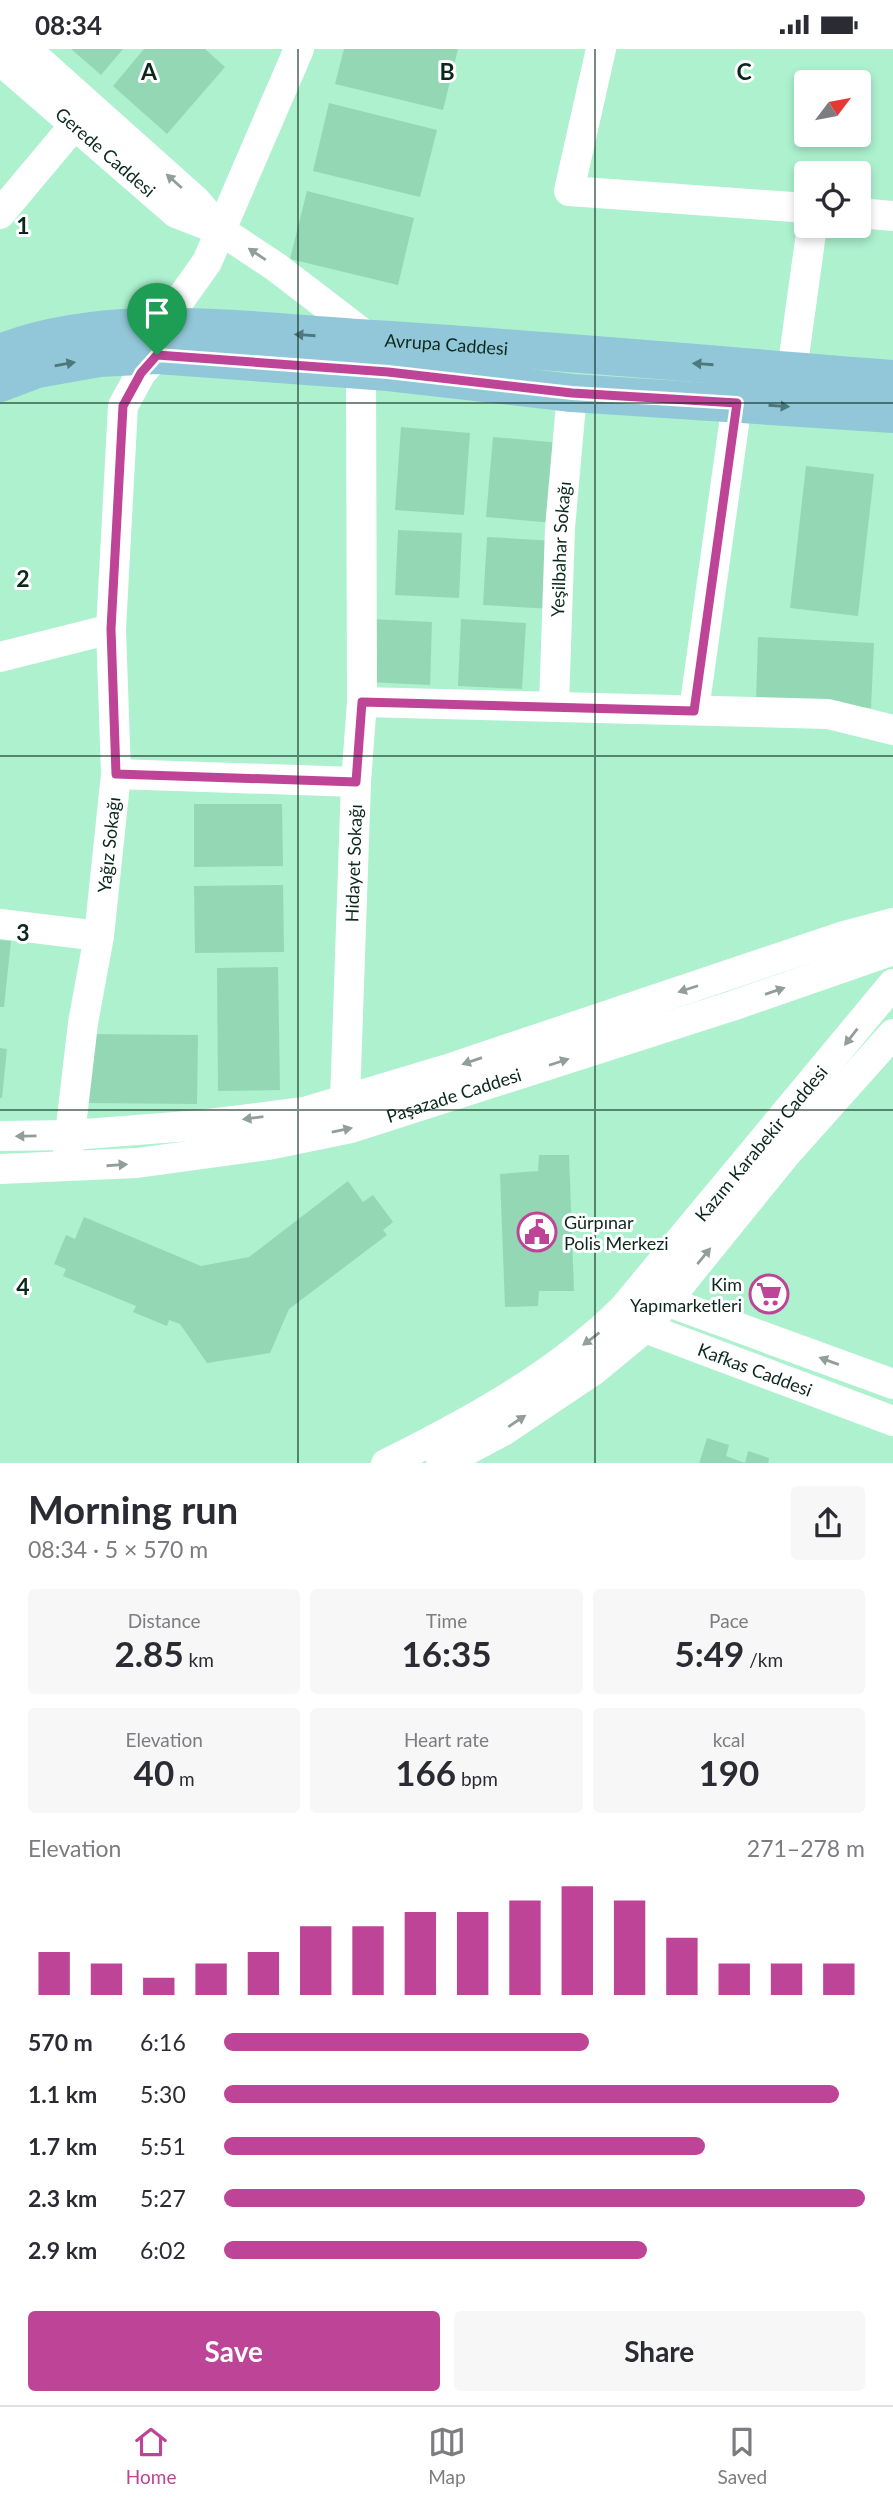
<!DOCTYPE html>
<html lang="en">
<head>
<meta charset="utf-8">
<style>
  :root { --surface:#fff; --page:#f7f7f7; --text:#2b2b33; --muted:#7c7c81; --line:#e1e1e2; --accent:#be4497 }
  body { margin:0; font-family:Lato,sans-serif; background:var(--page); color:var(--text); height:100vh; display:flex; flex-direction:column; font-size:26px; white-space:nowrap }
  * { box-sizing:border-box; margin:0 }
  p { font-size:23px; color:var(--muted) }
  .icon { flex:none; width:38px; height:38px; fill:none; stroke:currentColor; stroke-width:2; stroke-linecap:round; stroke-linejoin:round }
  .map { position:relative; height:1414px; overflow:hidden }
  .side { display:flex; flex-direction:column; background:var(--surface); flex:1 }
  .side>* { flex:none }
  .needle { width:46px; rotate:58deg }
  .fabs { position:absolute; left:794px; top:21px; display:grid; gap:14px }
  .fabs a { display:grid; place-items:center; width:77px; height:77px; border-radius:7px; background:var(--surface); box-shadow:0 4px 10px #0003; font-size:35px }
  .pin { position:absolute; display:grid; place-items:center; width:60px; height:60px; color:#fff; margin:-72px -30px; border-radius:50% 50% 50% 0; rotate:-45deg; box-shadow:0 0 7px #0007 }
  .pin .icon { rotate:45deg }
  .round { display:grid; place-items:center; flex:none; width:74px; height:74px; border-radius:7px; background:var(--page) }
  .headline { display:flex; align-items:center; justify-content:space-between; height:119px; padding:0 28px }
  h1 { font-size:38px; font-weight:700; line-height:52px }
  .figures { display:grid; grid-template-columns:repeat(3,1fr); gap:10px; height:119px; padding:7px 28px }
  .figures div { display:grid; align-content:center; border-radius:7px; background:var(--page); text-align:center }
  .figures b { font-size:35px; font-weight:700 }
  .figures small { font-size:19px; font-weight:400 }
  .figures p { font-size:19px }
  .chart { height:196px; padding:14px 28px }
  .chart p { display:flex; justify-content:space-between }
  .chart svg { width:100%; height:126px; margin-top:7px; stroke:var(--accent); stroke-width:6 }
  .primary-button { display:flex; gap:14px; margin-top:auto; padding:14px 28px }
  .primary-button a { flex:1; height:80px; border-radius:7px; background:var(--accent); color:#fff; font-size:28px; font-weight:700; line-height:80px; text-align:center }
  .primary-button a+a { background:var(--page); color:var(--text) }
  ul { padding:0 28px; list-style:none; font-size:23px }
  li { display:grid; grid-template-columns:112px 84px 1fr; align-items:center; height:52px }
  li i { height:18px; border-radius:9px; background:var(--accent) }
  .status { display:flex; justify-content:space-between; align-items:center; height:49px; padding:0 35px; background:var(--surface); direction:ltr }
  .status svg { height:19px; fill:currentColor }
  .dock { display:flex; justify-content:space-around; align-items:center; height:98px; border-top:2px solid var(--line); background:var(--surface); font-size:19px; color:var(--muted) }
  .dock a { display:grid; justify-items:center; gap:4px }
  .dock .selected { color:var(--accent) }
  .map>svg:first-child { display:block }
</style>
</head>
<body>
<div class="status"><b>08:34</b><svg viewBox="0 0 49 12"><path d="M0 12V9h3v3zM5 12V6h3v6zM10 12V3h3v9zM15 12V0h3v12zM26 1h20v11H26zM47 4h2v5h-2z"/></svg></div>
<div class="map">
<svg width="893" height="1415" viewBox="0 0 893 1415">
  <rect width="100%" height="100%" fill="#adf1cf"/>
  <!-- building -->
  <g fill="#94d7b5">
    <path d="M71 0H123L101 26Z"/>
    <path d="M144 0H205L225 18 167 85 113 37Z"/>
    <path d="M344 0H458L443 61 335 35Z"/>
    <path d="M329 54 437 81 420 148 313 122Z"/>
    <path d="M307 142 414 169 398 236 290 210Z"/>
    <path d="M401 378 470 384 464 466 395 461Z"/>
    <path d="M493 388 562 394 555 474 486 468Z"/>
    <path d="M806 417 874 425 858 567 790 559Z"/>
    <path d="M398 481 462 484 459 549 395 546Z"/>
    <path d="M487 488 555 492 552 560 483 556Z"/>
    <path d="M370 570 432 573 430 636 367 633Z"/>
    <path d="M461 570 526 574 522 640 458 637Z"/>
    <path d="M758 588 874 594 871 659 756 653Z"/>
    <path d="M194 755H282L283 817 194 818Z"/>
    <path d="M283 836 284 903 195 904 194 837Z"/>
    <path d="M0 891 11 892 4 958H0Z"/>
    <path d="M278 918 280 1041 218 1042 217 919Z"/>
    <path d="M86 985 198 986 197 1055 86 1054Z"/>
    <path d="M0 999 7 1000 2 1049H0Z"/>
    <path d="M539 1106H569L574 1242H539L538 1257 505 1258 500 1125 538 1122Z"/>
    <path d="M348 1132 363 1153 373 1146 393 1173 383 1181 387 1186 289 1260 270 1304 207 1314 180 1275 169 1271 167 1277 133 1263 136 1257 63 1227 66 1220 54 1215 66 1186 75 1190 84 1168 201 1217 249 1208Z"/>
    <path d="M707 1389 729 1396 726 1407 745 1414 748 1402 769 1409 768 1415H699Z"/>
  </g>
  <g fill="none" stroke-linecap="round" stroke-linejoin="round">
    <!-- minor -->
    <g stroke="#fff" stroke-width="30">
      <path d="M26 0 196 152 218 178"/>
      <path d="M601 0 569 142 807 159"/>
      <path id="s1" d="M0 11 176 164 220 181 276 218 370 290"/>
      <path d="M859 164 893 167"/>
      <path d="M0 165 87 61"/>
      <path d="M160 279 207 213 299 0"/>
      <path d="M792 322 812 177"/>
      <path d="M0 608 111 580"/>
      <path d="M362 653 828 665 893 681"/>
      <path id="s2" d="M554 656 560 479 572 344"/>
      <path d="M694 661 737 354"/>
      <path d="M116 725 356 733"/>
      <path d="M0 875 99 887"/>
      <path id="s3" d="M345 1052 356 733 362 653 361 323"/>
      <path d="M0 1087 72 1086 201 1076 304 1063 454 1018 844 887 893 874"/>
      <path id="s4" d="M68 1103 83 974 99 887 116 725 111 580 123 357 141 324 157 306"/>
      <path id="s5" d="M0 1120 137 1114 268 1096 351 1079 732 957 893 901"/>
      <path d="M652 1247 893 1335"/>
      <path id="s6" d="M632 1266 645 1279 893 1372"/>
      <path id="s7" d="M386 1415C470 1373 557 1326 624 1259L893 935"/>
      <path d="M441 1415 503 1382 594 1321 645 1279 785 1106 893 985"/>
    </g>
    <!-- major -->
    <g stroke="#91c7d8" stroke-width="38">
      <path id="s8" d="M0 304C108 261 245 282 358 289 537 300 715 316 893 330"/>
      <path d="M0 334 37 320 99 309 157 306 388 323 572 344 893 365"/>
    </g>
  </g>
  <!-- one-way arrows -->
  <defs><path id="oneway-solid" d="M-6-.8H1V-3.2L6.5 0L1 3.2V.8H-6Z" transform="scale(1.75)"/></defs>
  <g fill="#929e99">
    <use href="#oneway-solid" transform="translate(174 132) rotate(-138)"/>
    <use href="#oneway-solid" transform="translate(257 205) rotate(-146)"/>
    <use href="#oneway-solid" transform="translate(688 940) rotate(162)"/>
    <use href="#oneway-solid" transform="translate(775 942) rotate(-19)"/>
    <use href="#oneway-solid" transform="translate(851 988) rotate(128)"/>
    <use href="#oneway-solid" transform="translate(472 1012) rotate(161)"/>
    <use href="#oneway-solid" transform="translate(559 1013) rotate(-18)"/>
    <use href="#oneway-solid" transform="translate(253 1069) rotate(173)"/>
    <use href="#oneway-solid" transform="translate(342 1081) rotate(-12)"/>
    <use href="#oneway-solid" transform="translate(26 1087) rotate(179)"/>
    <use href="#oneway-solid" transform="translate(117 1116) rotate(-4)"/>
    <use href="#oneway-solid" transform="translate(704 1207) rotate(-51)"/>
    <use href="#oneway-solid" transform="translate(591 1290) rotate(143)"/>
    <use href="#oneway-solid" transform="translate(829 1312) rotate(-160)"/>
    <use href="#oneway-solid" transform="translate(517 1372) rotate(-34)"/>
  </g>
  <g fill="#4e787a">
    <use href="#oneway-solid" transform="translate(305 286) rotate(-176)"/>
    <use href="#oneway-solid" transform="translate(65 315) rotate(-10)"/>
    <use href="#oneway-solid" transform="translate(703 315) rotate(-176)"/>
    <use href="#oneway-solid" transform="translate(779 357) rotate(4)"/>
  </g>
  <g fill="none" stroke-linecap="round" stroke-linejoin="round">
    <defs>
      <path id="route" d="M157 306 388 323 572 344 737 354 694 662 362 653 356 733 116 725 111 580 123 357 141 324Z"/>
    </defs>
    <!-- route casing -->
    <use href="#route" stroke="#fff" stroke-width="14"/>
    <!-- route -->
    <use href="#route" stroke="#be4497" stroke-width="9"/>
  </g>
  <!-- grid -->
  <path fill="none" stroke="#0c281c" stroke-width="2" stroke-opacity="0.55" d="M298 0V1415M595 0V1415M0 354H893M0 707H893M0 1061H893"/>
  <!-- icons -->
  <defs>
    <symbol id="civic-ring" viewBox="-11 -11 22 22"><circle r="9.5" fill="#fff" stroke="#be4497" stroke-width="1.5"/><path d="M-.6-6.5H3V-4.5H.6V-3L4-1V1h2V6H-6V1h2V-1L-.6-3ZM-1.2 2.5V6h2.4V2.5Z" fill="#be4497"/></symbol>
    <symbol id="supermarket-ring" viewBox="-11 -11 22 22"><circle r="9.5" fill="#fff" stroke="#be4497" stroke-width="1.5"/><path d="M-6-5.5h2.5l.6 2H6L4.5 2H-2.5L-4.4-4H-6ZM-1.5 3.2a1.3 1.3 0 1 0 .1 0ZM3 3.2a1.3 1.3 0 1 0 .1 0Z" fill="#be4497"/></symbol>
  </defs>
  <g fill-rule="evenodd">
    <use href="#civic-ring" x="515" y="1161" width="44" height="44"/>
    <use href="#supermarket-ring" x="747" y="1223" width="44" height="44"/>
  </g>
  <g text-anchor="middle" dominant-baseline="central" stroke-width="6" stroke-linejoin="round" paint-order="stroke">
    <!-- street labels -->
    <g font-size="18" fill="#0c281c" stroke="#fff">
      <text stroke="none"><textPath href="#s1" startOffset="140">Gerede Caddesi</textPath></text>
      <text stroke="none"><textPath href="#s8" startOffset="450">Avrupa Caddesi</textPath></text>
      <text stroke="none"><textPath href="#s2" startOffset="156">Yeşilbahar Sokağı</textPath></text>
      <text stroke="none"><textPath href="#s4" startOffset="310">Yağız Sokağı</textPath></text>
      <text stroke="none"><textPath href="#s3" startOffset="238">Hidayet Sokağı</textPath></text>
      <text stroke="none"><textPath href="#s5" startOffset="462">Paşazade Caddesi</textPath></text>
      <text stroke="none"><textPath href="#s7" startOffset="500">Kazım Karabekir Caddesi</textPath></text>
      <text stroke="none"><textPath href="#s6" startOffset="136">Kafkas Caddesi</textPath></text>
    </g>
    <!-- poi labels -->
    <g font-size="18" fill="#0c281c" stroke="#fff" text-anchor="start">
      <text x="564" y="1173">Gürpınar<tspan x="564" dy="21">Polis Merkezi</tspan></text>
      <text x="742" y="1235" text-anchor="end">Kim<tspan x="742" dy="21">Yapımarketleri</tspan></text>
    </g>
  </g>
  <g font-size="23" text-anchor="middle" font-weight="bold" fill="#0c281c" stroke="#fff" stroke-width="6" stroke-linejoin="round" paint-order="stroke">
    <text x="149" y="31">A</text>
    <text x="447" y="31">B</text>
    <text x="744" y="31">C</text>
    <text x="23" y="185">1</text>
    <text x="23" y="538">2</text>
    <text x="23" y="892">3</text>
    <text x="23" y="1246">4</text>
  </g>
</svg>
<div class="fabs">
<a><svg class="needle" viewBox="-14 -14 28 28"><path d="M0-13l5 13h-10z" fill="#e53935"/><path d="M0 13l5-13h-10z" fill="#7c7c81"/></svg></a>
<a><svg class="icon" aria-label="locate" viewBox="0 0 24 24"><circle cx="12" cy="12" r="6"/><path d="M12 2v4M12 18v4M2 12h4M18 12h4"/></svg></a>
</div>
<div class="pin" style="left:157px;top:306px;background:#1e9e55"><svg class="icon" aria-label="arrive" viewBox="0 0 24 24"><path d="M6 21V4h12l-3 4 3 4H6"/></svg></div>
</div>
<section class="side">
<div class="headline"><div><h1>Morning run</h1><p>08:34 · 5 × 570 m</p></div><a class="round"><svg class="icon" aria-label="share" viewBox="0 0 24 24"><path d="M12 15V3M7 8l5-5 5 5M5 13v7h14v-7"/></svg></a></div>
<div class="figures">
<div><p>Distance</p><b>2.85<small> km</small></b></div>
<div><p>Time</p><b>16:35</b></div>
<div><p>Pace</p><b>5:49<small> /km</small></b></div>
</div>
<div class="figures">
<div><p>Elevation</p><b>40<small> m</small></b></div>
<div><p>Heart rate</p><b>166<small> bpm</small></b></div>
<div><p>kcal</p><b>190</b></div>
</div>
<div class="chart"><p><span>Elevation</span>271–278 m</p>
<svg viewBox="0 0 160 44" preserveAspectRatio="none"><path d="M5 44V29M15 44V33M25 44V38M35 44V33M45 44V29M55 44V20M65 44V20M75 44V15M85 44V15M95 44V11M105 44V6M115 44V11M125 44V24M135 44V33M145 44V33M155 44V33"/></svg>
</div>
<ul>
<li><b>570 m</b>6:16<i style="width:57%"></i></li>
<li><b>1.1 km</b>5:30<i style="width:96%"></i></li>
<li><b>1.7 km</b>5:51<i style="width:75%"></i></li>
<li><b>2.3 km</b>5:27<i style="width:100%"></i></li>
<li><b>2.9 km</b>6:02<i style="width:66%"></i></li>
</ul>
<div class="primary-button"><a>Save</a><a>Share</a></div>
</section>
<nav class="dock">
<a class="selected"><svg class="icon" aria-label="home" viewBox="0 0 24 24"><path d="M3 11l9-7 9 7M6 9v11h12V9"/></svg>Home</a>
<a><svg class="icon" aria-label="map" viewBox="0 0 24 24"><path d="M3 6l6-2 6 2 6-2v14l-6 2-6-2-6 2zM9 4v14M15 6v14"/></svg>Map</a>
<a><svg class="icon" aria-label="saved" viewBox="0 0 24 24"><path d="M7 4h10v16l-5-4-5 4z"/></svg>Saved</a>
</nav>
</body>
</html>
